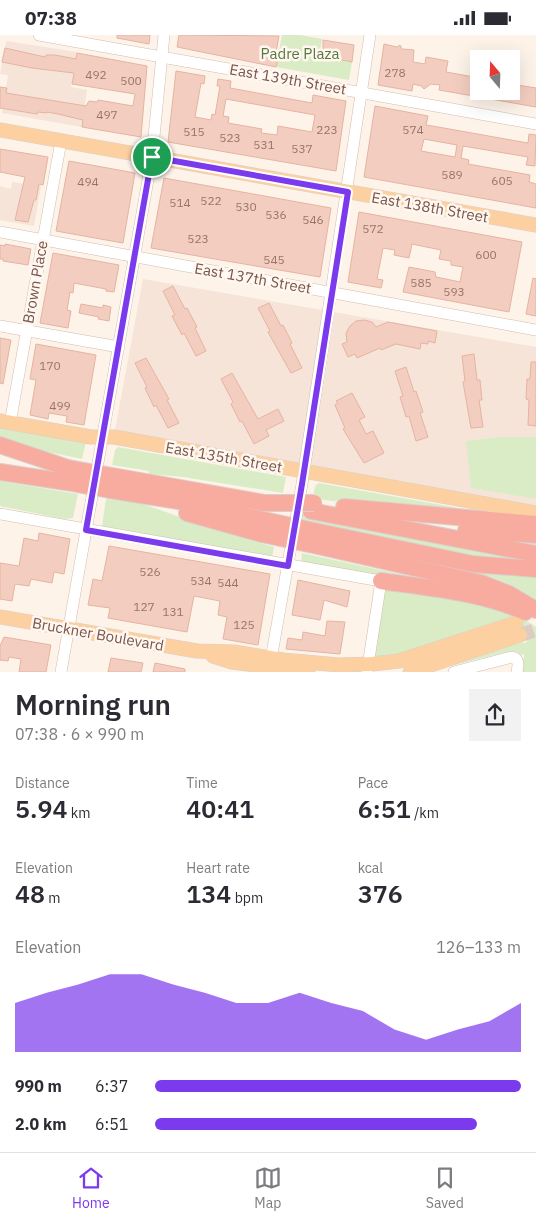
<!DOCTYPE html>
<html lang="en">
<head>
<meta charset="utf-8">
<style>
  :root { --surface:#fff; --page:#f2f2f3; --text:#2b2b33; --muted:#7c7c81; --line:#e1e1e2; --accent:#7c3aed }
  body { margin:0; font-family:"IBM Plex Sans",sans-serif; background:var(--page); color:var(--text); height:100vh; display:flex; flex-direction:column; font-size:19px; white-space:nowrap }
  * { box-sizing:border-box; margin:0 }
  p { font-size:16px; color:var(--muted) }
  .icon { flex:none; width:28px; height:28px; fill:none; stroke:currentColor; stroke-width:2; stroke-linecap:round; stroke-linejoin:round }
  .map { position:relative; height:637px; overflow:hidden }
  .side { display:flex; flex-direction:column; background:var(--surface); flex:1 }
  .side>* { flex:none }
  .needle { width:32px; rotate:341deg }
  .buttons { position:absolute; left:470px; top:15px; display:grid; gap:10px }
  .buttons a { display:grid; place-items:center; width:50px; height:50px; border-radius:0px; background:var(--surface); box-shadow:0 5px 20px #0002; font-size:25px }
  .pin { position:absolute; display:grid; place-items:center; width:42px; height:42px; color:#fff; margin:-21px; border:2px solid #fff; border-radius:50%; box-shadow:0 1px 5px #0007 }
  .round { display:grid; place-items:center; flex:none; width:52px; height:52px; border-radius:0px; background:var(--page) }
  .head { display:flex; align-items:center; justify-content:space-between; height:85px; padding:0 15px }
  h1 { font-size:28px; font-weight:600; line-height:38px }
  .stats { display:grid; grid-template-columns:repeat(3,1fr); gap:8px; height:85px; padding:5px 15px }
  .stats div { display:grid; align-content:center }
  .stats b { font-size:25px; font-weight:600 }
  .stats small { font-size:14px; font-weight:400 }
  .stats p { font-size:14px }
  .chart { height:140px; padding:10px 15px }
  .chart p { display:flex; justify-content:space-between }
  .chart svg { width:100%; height:90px; margin-top:5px; fill:var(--accent); opacity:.7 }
  ul { padding:0 15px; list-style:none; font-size:16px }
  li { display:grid; grid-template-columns:80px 60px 1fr; align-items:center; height:38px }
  li i { height:12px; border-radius:6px; background:var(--accent) }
  .status { display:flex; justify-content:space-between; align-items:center; height:35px; padding:0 25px; background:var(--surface); direction:ltr }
  .status svg { height:14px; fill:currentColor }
  .tab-bar { display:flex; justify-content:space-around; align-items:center; height:70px; border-top:1px solid var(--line); background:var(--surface); font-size:14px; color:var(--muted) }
  .tab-bar a { display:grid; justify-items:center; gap:2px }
  .tab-bar .current { color:var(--accent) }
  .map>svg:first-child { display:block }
</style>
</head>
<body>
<div class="status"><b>07:38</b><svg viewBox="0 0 49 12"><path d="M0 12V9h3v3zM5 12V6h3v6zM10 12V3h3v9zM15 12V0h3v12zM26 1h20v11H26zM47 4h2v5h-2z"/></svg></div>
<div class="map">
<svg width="536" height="637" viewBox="0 0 536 637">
  <rect width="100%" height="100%" fill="#fdf3e9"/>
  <!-- residential -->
  <g fill="#f5e4d7">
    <path d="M6 6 77 17 71 52 87 55 82 92 2 78 8 40 0 39Z"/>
    <path d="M12 147 41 151 34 191 0 185V151L11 154Z"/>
    <path d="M143 244 536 312V471L115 395Z"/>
  </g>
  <!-- green -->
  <g fill="#daecc6">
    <path d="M282 0H300L322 4 319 21 352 27 349 45 276 32Z"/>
    <path d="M0 392 86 407 82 424 48 417 46 420 0 406Z"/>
    <path d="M499 402H536V464L471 453 466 406Z"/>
    <path d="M118 412 286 442 283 458 183 442 149 439V436L112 430 115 415Z"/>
    <path d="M0 446 78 459 73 483 64 484 0 471Z"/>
    <path d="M319 448 470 475 473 479 332 466 313 463 315 451Z"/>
    <path d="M106 464 140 468 220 496 274 512 272 522 102 491Z"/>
    <path d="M294 478 529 522 530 506 536 492V566L513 551 491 542 419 526 292 483Z"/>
    <path d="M302 518 468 554 476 556 301 528Z"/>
    <path d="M384 551 456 560 519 580 411 617 374 622Z"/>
    <path d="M521 582 536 592V637H522L524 619 522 620 513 617H506L454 630 522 607 523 608 527 607 519 585Z"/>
  </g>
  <!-- building -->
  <g fill="#f3cec0" stroke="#e6b3a0" fill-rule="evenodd">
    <path d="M117 0H150L149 9 117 3Z"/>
    <path d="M179 0 279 1 275 23 278 24 276 32 177 12Z"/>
    <path d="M323 5 354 10 352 27 323 21Z"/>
    <path d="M384 9 397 12 400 10 402 14 414 15 413 27 425 29 426 22 448 26 446 37 479 43V56H511V49L536 53V72L439 55 440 50 431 49 424 54 421 51 413 49 412 56 378 50Z"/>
    <path d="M5 13 45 22 46 20H55L76 24 77 18 147 31 141 102 82 92 83 85 58 79 47 77V78L38 77 37 79 0 73V52L7 53 6 58 86 71 89 66 97 67 98 65 133 71 135 59 72 49 74 38 32 33 2 27Z"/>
    <path d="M176 36 205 41 204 49 201 48 195 82 211 85 212 79 215 80 220 51H217L218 44 231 46 230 53 312 68 313 60 346 66 336 136 168 107ZM226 64 315 80 312 97 278 91 277 100 261 98 262 94 228 88 229 82 223 81Z"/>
    <path d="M375 71 428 81 426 90 438 92 528 108 529 99 536 100 535 131 526 130 528 122 463 111 461 123 469 125 468 129 530 140 529 147 536 149V173L364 142ZM424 104 457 110 455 122 421 116Z"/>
    <path d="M0 114 48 122 43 150 39 149 36 165H34L28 187 15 185 25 142 0 137Z"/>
    <path d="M69 126 135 138 123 208 56 196Z"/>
    <path d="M164 143 331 173 320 242 151 213Z"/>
    <path d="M359 177 522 207 509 277 403 257 409 232 435 237 436 242 460 247 463 232 451 230V226L439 224 441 215 412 209 409 223 394 220 395 215 383 213 377 244 383 245 381 253 348 247Z"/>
    <path d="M5 209 31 214 28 230 3 226V224H0V210L5 211Z"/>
    <path d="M53 218 119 230 114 257 106 256V254L74 248 73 258 70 257 67 275 71 276 68 293 40 288Z"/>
    <path d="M533 243 536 244V281L526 279Z"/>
    <path d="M173 251 185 274 187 273 197 292 195 293 206 316 196 321 184 298 182 300 172 281 175 280 163 256Z"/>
    <path d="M269 268 281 291 283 290 292 308 290 309 302 333 291 338 268 297 270 296 258 273Z"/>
    <path d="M81 269 103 273V270L111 272 109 286 98 284 99 282 79 278Z"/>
    <path d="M364 285 372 287 376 292 388 287 437 296 435 308 428 306V309L421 308 420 314 396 309 381 315 380 313 357 323 355 319 348 322 342 309 347 307 346 298 350 291 356 286Z"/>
    <path d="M0 303 11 305 3 349 0 348Z"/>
    <path d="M36 309 96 320 84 390 66 387 67 381 49 378 48 384 30 380 36 345 30 344Z"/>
    <path d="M474 319 477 345H480L482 365H479L483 392 471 393 463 347 465 346 462 321Z"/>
    <path d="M146 323 169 364 167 365 179 388 168 393 156 370 154 372 145 353 147 352 135 328Z"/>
    <path d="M531 327H536V391L528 390 529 365 526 364 527 344H530Z"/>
    <path d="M406 332 414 357 416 356 423 377 420 378 428 402 416 406 409 381 406 382 400 362 403 361 395 336Z"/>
    <path d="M232 338 258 384 278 374 284 386 266 395 269 401 254 409 242 386 240 387 231 369 233 367 221 344Z"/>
    <path d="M352 358 365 382 359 385 366 399 373 396 384 418 364 428 343 394 345 393 335 370 338 368 336 366Z"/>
    <path d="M39 498 70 504 64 539 54 537 52 548 31 544 29 551 15 549 12 566 0 564V528L19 531 24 503 38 506Z"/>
    <path d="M109 511 270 539 258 610 223 604 227 582 218 580 220 566 194 561 187 597 108 583 110 573 88 570 93 544 102 546Z"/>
    <path d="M298 545 350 556 347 572 324 565 320 585 292 580Z"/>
    <path d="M327 586 345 587 340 619 286 614 288 603 302 605 303 597 325 601Z"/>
    <path d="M4 602 51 610 46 637H19L21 624 9 622 8 626 0 625V611Z"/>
    <path d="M111 623 143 628 141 637H108Z"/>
    <path d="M155 628 185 634V637H153Z"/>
  </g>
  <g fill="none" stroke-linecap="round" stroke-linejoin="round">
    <!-- major-tunnel -->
    <path stroke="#dcccc2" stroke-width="14" stroke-dasharray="14 7" stroke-linecap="butt" d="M520 600 536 595"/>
    <defs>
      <g id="minor">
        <path d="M39 0 536 89"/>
        <path d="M0 197 536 295"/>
        <path d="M0 291 119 312"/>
        <path d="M10 388 61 106"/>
        <path d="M0 479 381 546 367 637"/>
        <path d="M270 630 302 449 370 0"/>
        <path d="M61 637 152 122 164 0"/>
        <path d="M454 637 512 622C520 624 518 631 517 637"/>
      </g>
      <g id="major">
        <path d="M0 95 536 190"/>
        <path d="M0 386 91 402H114L536 478"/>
        <path d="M0 582 197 616 234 617 283 625 339 630 372 629 399 626 516 588"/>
        <path d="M213 621 232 627 308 637"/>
        <path d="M410 637 520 600"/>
      </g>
      <g id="highway">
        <path d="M0 410 68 433"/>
        <path d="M0 437 66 447"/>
        <path d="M112 441 265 468"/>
        <path d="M110 455 191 468 264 485"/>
        <path d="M344 472 536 489"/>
        <path d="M311 476 536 519"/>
        <path d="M187 478 262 499"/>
        <path d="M466 495 536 500"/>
        <path d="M319 497 473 529 536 534"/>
        <path d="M318 511 481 548 509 559 536 575"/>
        <path d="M381 546C429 553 480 557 525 577"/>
      </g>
    </defs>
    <!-- minor casing -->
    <use href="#minor" stroke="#d3bcb0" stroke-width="12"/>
    <!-- major casing -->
    <use href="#major" stroke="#d9d0cd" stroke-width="15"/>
    <!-- highway casing -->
    <use href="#highway" stroke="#d9d0cd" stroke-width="18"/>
    <!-- minor -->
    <use href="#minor" stroke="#fff" stroke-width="11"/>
    <!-- major -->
    <use href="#major" stroke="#fcd0a1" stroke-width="14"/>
    <!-- highway -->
    <use href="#highway" stroke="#f8ac9f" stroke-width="16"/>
    <defs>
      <g id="highway-bridge">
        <path d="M68 433 112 441"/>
        <path d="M66 447 110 455"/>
        <path d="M265 468H314"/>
        <path d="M264 485 319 497"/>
        <path d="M262 499 318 511"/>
      </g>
    </defs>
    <!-- highway-bridge casing -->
    <use href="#highway-bridge" stroke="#d9d0cd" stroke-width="18" stroke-linecap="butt"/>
    <!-- highway-bridge -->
    <use href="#highway-bridge" stroke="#f8ac9f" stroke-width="16"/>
  </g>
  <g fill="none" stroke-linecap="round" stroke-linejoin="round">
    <defs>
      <path id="route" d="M152 122 348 157 302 449 288 531 86 495Z"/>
    </defs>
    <!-- route casing -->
    <use href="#route" stroke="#fff" stroke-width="10"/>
    <!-- route -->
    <use href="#route" stroke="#7c3aed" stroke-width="6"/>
  </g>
  <g text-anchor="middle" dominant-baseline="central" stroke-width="5" stroke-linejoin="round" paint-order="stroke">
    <!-- number labels -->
    <g font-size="12" fill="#987468">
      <text x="395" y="37">278</text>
      <text x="96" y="39">492</text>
      <text x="131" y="45">500</text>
      <text x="107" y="79">497</text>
      <text x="327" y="94">223</text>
      <text x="413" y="94">574</text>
      <text x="194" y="96">515</text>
      <text x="230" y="102">523</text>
      <text x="264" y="109">531</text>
      <text x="302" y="113">537</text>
      <text x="452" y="139">589</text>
      <text x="502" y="145">605</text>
      <text x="88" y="146">494</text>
      <text x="211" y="165">522</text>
      <text x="180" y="167">514</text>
      <text x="246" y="171">530</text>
      <text x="276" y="179">536</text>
      <text x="313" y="184">546</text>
      <text x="373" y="193">572</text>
      <text x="198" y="203">523</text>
      <text x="486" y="219">600</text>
      <text x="274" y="224">545</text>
      <text x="421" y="247">585</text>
      <text x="454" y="256">593</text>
      <text x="50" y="330">170</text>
      <text x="60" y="370">499</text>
      <text x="150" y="536">526</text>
      <text x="201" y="545">534</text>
      <text x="228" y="547">544</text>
      <text x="144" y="571">127</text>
      <text x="173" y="576">131</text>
      <text x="244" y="589">125</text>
    </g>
    <!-- park labels -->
    <g font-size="15" fill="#577940" stroke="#fff7f0">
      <text x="300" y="18">Padre Plaza</text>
    </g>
    <!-- street labels -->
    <g font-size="15" fill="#79564b" stroke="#fff7f0">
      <text transform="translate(288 44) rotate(10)">East 139th Street</text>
      <text transform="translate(430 172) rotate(10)">East 138th Street</text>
      <text transform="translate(253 243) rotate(10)">East 137th Street</text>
      <text transform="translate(35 247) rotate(-80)">Brown Place</text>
      <text transform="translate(224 422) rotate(10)">East 135th Street</text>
      <text transform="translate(98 599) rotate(10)">Bruckner Boulevard</text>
    </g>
  </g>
</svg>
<div class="buttons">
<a><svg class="needle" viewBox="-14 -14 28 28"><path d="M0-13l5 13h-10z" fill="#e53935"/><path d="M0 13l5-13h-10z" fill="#7c7c81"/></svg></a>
</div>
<div class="pin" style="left:152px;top:122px;background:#1e9e55"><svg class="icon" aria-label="arrive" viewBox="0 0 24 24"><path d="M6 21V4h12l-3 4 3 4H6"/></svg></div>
</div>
<section class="side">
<div class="head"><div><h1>Morning run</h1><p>07:38 · 6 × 990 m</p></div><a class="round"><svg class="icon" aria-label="share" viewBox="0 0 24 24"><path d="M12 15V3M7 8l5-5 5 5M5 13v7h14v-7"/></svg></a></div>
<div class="stats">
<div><p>Distance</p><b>5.94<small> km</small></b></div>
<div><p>Time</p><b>40:41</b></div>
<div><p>Pace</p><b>6:51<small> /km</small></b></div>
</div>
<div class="stats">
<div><p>Elevation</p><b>48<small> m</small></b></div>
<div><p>Heart rate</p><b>134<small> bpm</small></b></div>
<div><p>kcal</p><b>376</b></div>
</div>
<div class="chart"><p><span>Elevation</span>126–133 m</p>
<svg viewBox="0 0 160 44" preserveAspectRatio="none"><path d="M0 44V20L10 15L20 11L30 6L40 6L50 11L60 15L70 20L80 20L90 15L100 20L110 24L120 33L130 38L140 33L150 29L160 20V44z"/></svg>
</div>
<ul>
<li><b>990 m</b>6:37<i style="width:100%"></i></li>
<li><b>2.0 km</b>6:51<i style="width:88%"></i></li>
</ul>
</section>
<nav class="tab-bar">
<a class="current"><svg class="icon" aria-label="home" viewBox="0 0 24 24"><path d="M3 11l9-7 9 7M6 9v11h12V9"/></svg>Home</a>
<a><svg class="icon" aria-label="map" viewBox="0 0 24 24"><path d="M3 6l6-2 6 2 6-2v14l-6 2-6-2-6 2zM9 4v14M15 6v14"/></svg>Map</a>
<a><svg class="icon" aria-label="saved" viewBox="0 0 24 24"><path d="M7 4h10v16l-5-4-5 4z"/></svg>Saved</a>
</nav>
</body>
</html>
